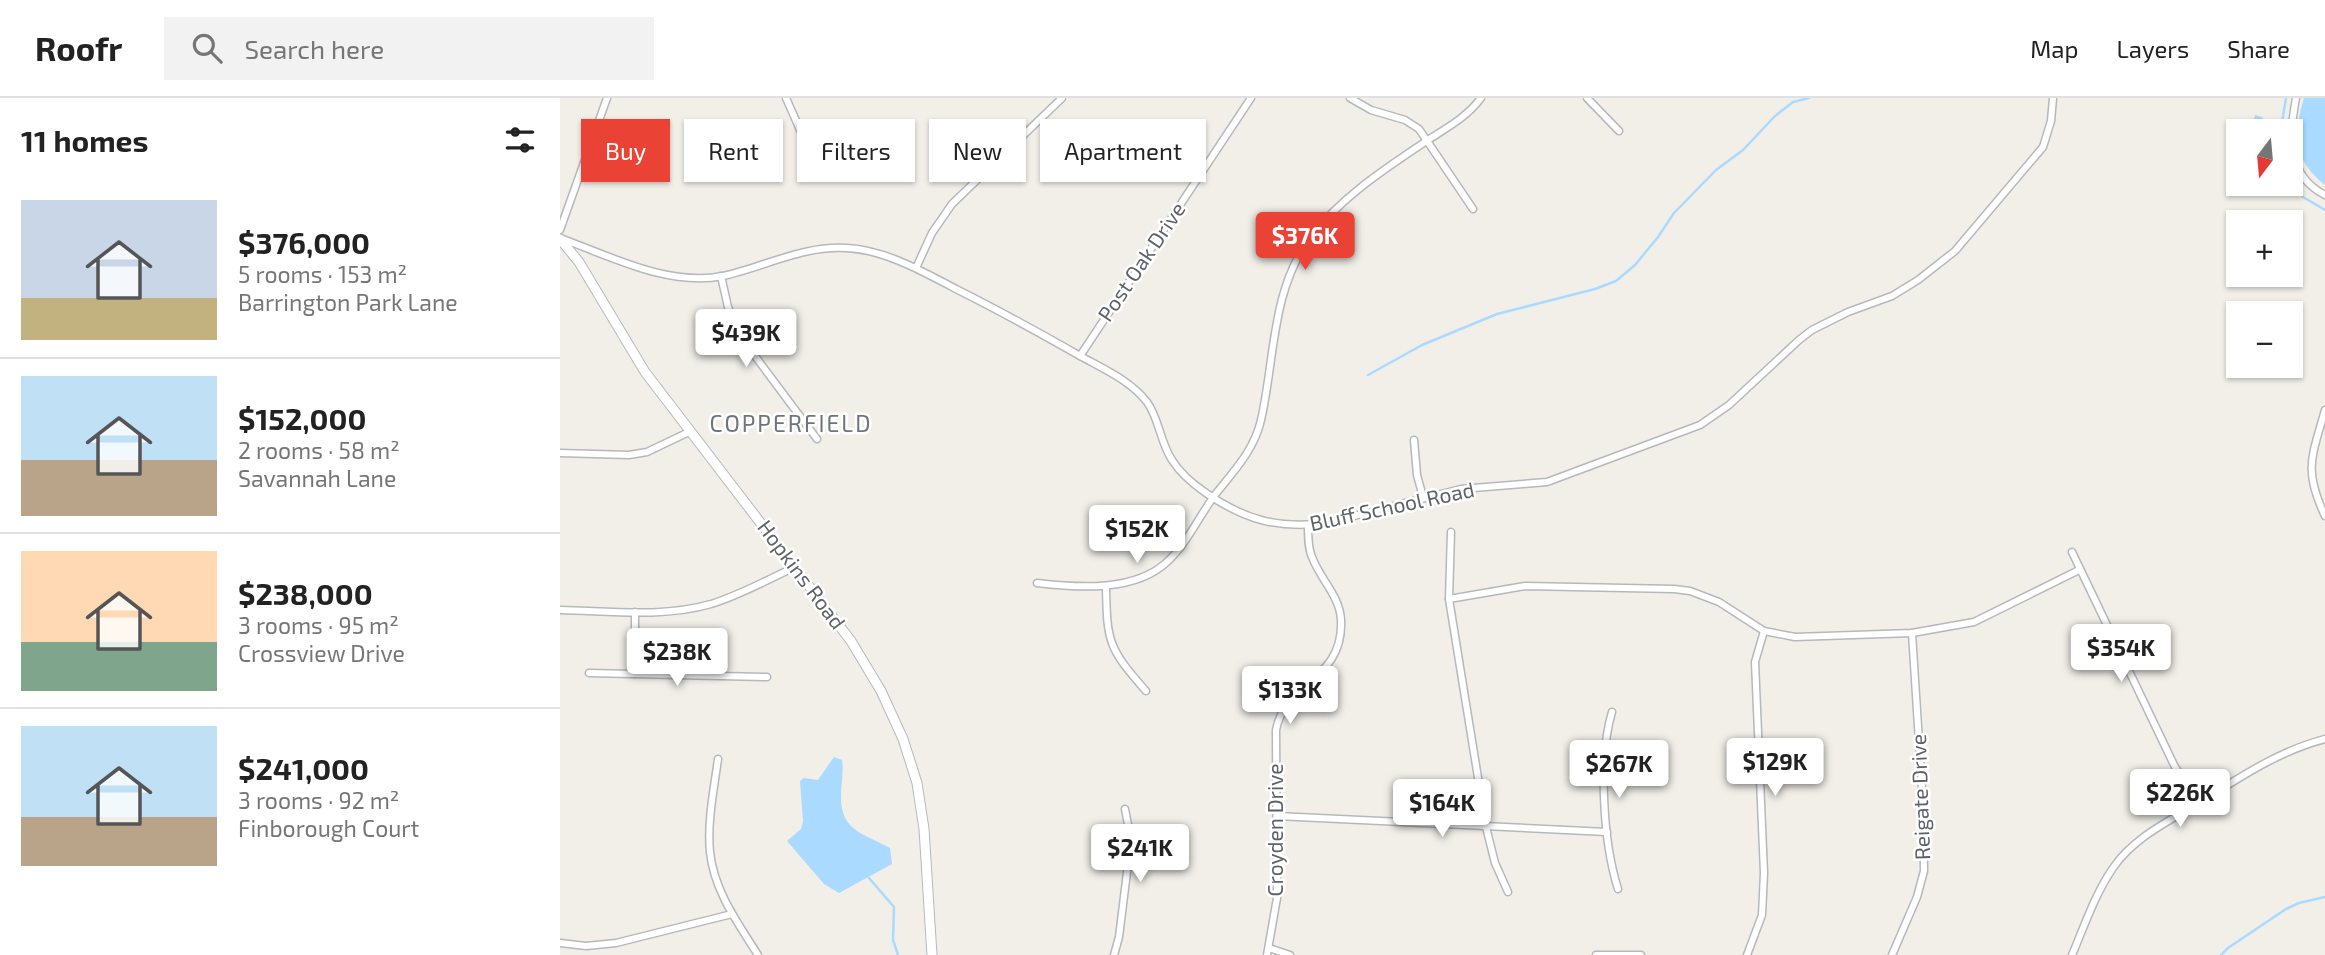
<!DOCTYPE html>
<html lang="en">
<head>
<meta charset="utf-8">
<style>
  :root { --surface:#fff; --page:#f2f2f2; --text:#222; --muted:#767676; --line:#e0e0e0; --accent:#ea4335 }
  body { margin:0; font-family:"Exo 2",sans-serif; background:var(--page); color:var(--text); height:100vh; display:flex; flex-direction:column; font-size:26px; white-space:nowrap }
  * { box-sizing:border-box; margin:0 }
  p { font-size:23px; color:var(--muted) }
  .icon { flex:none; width:38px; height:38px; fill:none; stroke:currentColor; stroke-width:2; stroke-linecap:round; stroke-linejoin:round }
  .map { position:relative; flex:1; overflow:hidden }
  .side { display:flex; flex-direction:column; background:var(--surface); width:560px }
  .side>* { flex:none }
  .top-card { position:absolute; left:21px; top:21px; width:665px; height:63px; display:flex; gap:14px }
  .needle { width:46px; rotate:196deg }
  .controls { position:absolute; left:1666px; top:21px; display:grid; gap:14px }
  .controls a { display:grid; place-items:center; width:77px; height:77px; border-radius:0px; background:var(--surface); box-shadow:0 2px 5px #0004; font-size:35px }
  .price { position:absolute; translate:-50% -60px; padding:0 16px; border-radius:7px; background:#fff; color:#222; font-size:23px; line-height:46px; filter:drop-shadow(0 2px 4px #0008) }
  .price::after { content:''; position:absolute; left:50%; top:42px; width:21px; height:16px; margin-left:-10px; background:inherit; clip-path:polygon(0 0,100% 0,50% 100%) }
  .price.on { background:var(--accent); color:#fff }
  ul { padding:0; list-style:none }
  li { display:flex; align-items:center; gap:21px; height:175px; padding:0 21px }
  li+li { border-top:2px solid var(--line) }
  li span { display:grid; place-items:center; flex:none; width:196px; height:140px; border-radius:0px; color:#555 }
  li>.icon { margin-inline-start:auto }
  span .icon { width:84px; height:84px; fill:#fffc; stroke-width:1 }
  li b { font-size:30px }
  h2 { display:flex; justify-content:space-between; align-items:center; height:84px; padding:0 21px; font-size:30px }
  .pill { padding:0 24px; border-radius:0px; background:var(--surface); box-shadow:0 2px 5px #0004; font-size:24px; line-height:63px }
  .pill.on { background:var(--accent); color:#fff }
  header { display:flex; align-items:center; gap:42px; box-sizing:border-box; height:98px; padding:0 35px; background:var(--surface); border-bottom:2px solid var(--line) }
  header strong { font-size:33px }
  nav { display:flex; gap:38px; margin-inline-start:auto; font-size:24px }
  .search { width:490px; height:63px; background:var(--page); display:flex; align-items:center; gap:18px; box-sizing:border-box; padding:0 24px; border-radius:0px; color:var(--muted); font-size:26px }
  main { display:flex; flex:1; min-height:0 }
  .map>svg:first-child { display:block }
  .water { fill:#aadaff }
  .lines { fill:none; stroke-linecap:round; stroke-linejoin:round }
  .stream { stroke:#aadaff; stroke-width:2.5 }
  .minor-casing { stroke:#b5b8bc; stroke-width:9 }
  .secondary-casing { stroke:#b6babf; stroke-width:11 }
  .minor { stroke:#fff; stroke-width:6 }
  .secondary { stroke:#fff; stroke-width:9 }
  .labels { text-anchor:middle; stroke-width:5; stroke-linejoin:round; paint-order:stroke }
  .street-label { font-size:21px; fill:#5f6368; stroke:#fff }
  .neighbourhood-label { font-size:23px; letter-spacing:2px; fill:#70757a; stroke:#fff }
</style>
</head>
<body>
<header>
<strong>Roofr</strong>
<div class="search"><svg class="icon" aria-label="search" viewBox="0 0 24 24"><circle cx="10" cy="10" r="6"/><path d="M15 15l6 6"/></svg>Search here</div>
<nav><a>Map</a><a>Layers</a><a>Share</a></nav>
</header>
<main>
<section class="side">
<h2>11 homes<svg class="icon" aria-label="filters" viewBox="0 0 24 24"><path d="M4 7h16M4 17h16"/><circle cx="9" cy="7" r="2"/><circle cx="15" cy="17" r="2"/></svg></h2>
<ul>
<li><span style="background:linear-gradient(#c9d6e8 70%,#c2b280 0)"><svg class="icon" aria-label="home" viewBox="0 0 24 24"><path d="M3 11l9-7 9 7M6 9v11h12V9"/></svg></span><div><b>$376,000</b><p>5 rooms · 153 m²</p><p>Barrington Park Lane</p></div></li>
<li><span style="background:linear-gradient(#bfe0f5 60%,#b9a48a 0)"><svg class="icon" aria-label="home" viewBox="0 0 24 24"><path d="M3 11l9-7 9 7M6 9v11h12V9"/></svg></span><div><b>$152,000</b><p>2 rooms · 58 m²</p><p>Savannah Lane</p></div></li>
<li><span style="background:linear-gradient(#ffd9b3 65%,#7fa58c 0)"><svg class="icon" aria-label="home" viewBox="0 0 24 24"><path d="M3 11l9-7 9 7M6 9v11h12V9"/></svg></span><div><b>$238,000</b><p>3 rooms · 95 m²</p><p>Crossview Drive</p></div></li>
<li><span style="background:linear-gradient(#bfe0f5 65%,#b9a48a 0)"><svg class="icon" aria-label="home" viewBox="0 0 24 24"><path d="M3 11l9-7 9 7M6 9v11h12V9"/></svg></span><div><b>$241,000</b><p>3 rooms · 92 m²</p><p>Finborough Court</p></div></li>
</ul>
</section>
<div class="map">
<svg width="1765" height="857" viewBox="0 0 1765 857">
  <rect width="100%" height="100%" fill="#f1efe8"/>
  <!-- water -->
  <g class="water">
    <path d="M1744,0H1765V87C1733,62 1733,36 1744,0Z"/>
    <path d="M1695,17L1702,19L1710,33H1691Z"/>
    <path d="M274,659L282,662C284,674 281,685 281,697C280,733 303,735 330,750L332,766L279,795L264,786L227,743L241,731L243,723L240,683L244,680L258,682Z"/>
  </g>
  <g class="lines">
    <!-- stream -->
    <g class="stream">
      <path d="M1723,33L1722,24L1726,0"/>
      <path d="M1731,84L1743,99L1765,112"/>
      <path d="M808,277L862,247L937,216L1035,191L1056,183L1075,167L1098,139L1114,115L1156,72L1183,52L1215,18L1233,4L1249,0"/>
      <path d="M309,780L334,809L333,842L338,857"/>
      <path d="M1661,857L1668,850L1726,811L1739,805L1765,799"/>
    </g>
    <defs>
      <g id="minor">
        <path d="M226,0L241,34"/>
        <path d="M790,0L811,12L845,22L859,31L913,111"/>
        <path d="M1027,0L1059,33"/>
        <path d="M1736,0C1729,37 1726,77 1765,97"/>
        <path d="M0,132L47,0"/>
        <path d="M0,140C50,158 108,189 163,178C204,169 244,147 287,150C325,152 362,173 396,191C438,212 480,235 522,259C544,271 571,283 587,304C599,320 600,344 612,362C620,375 633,386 646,395C685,422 718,431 766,425L901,391L987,384L1140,327L1169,307L1239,242L1252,232L1288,214L1332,198L1358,182L1395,153L1483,49L1491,23L1493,0"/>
        <path d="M356,170L372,135L392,106L502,0"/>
        <path d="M161,178L168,209L180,238L257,341"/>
        <path d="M520,258L691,0"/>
        <path d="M1765,312C1752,359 1743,371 1765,418"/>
        <path d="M854,342L857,377L863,399"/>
        <path d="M0,355L69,357L87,354L131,333"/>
        <path d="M891,434L889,501L926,729L935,765L948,794"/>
        <path d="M1512,454L1615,669L1639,705"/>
        <path d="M477,485C519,490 576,494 608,463C627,445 639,419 654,398C673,374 694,353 701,322C715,261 711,193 750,140C781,99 826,70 868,42C888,29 907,19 921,0"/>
        <path d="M546,488C547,544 548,550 586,593"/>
        <path d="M889,501L965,488L1114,491L1130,493L1159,504L1204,533L1235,539L1352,535L1414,524L1519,472"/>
        <path d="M0,512C50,513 102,520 151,506C180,497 207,482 235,469"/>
        <path d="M29,575L207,579"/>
        <path d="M75,576V514"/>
        <path d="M1052,614C1038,661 1043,743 1058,791"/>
        <path d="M158,661C154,691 147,724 150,754C154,793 178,825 198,857"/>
        <path d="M717,718L1047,734"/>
        <path d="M0,845L26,848L56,845L172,816"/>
        <path d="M709,850L730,857"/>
        <path d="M554,857L559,839L570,750V737L565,711"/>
        <path d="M707,857L717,800L716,632C725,583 784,583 781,522C780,498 760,481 752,459C748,450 748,438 748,427"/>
        <path d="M1036,857H1081"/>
        <path d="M1187,857L1202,817L1204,775L1195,564L1204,533"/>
        <path d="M1332,857L1357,799L1364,773L1363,706L1352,535"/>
        <path d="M1512,857C1524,829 1535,796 1553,770C1574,739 1611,722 1642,703C1682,678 1719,653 1765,641"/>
      </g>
      <path id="secondary" d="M0,141L19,164L85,274L291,543L321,593L343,641L357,685L364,731L372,857"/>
    </defs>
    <!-- minor casing -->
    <use href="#minor" class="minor-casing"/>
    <!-- secondary casing -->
    <use href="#secondary" class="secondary-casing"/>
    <!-- minor -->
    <use href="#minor" class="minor"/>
    <!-- secondary -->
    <use href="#secondary" class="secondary"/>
  </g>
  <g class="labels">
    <!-- street labels -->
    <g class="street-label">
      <text transform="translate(582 164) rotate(-56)" y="7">Post Oak Drive</text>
      <text transform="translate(832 409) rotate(-12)" y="7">Bluff School Road</text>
      <text transform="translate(241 477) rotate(53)" y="7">Hopkins Road</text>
      <text transform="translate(1361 699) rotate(-92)" y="7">Reigate Drive</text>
      <text transform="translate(716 732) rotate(-90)" y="7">Croyden Drive</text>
    </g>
    <!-- neighbourhood labels -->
    <g class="neighbourhood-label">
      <text x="231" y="334">COPPERFIELD</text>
    </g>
  </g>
</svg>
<div class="controls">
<a><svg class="needle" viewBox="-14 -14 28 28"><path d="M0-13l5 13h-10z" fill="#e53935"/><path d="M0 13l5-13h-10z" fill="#767676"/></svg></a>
<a>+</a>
<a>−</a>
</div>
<b class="price on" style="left:745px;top:174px">$376K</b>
<b class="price" style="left:186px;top:271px">$439K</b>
<b class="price" style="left:577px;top:467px">$152K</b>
<b class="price" style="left:1561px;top:586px">$354K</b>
<b class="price" style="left:117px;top:590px">$238K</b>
<b class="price" style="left:730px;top:628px">$133K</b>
<b class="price" style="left:1215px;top:700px">$129K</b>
<b class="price" style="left:1059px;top:702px">$267K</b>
<b class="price" style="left:1620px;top:731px">$226K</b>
<b class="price" style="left:882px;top:741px">$164K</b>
<b class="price" style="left:580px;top:786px">$241K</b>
<div class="top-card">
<a class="pill on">Buy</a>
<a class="pill">Rent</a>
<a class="pill">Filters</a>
<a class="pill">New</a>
<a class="pill">Apartment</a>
</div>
</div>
</main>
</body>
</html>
